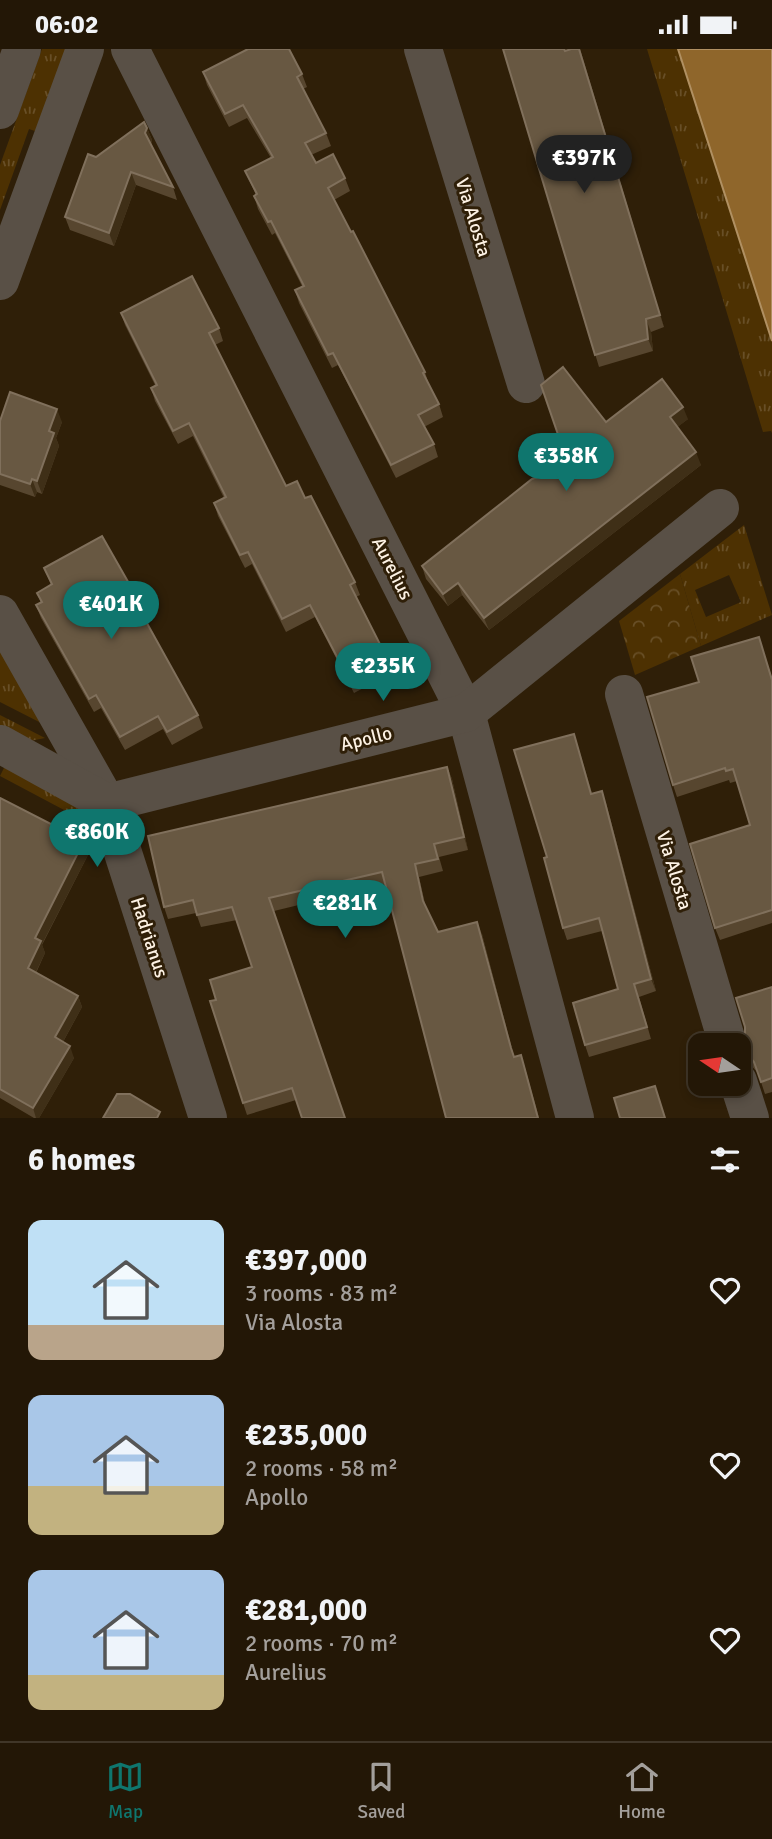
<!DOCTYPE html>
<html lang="en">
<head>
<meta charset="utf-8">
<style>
  :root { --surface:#231706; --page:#2f2414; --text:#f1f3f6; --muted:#a39f9b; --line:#403628; --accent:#0f766e }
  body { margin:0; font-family:Signika,sans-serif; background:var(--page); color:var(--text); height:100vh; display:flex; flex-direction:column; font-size:26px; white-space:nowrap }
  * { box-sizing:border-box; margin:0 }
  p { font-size:23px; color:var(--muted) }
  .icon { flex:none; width:38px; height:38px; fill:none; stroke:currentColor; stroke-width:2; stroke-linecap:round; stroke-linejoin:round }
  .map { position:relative; height:1069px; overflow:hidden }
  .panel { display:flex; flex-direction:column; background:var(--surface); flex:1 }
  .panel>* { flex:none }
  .needle { width:46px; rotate:283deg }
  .fabs { position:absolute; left:688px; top:984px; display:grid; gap:14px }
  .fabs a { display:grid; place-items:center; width:63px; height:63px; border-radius:14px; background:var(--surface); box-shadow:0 4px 10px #0003,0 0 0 2px var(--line); font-size:35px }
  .price { position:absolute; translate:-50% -60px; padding:0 16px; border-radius:24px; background:var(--accent); color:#fff; font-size:23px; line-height:46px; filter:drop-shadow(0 2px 4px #0008) }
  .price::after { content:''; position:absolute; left:50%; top:42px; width:21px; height:16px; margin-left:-10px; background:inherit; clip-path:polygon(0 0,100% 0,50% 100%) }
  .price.selected { background:#222; color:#fff }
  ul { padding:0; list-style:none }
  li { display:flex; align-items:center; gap:21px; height:175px; padding:0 28px }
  li span { display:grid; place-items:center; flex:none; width:196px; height:140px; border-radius:14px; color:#555 }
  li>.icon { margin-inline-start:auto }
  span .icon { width:84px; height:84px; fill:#fffc; stroke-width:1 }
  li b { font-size:30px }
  h2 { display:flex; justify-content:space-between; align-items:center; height:84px; padding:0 28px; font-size:30px }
  .status { display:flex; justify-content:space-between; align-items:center; height:49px; padding:0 35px; background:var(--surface); direction:ltr }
  .status svg { height:19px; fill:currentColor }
  .tab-bar { display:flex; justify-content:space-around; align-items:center; height:98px; border-top:2px solid var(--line); background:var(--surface); font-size:19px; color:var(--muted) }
  .tab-bar a { display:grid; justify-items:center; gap:4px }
  .tab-bar .selected { color:var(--accent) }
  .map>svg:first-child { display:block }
  .grass { fill:url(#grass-tufts); fill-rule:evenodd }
  .park { fill:url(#park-crowns) }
  .water { fill:#8f662b; stroke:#b09062; stroke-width:2 }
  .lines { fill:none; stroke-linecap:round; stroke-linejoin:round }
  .minor { stroke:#595046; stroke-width:38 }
  .wall { fill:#57462f }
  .shaded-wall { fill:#3f2f17 }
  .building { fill:#685842; stroke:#80705c; stroke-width:2 }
  .labels { text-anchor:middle; stroke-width:6; stroke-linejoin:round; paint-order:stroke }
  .street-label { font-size:19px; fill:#fdf2e4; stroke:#2f1f08 }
</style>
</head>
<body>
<div class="status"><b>06:02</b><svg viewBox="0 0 49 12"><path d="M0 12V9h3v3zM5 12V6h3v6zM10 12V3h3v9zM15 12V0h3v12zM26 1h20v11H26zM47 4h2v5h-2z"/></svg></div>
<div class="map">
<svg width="772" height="1069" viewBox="0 0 772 1069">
  <defs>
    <pattern id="grass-tufts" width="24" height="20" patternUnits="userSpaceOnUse" patternTransform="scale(1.75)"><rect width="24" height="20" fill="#4d3102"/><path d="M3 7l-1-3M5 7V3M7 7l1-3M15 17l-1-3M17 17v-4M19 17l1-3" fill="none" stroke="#684f27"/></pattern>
    <pattern id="park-crowns" width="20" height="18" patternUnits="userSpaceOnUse" patternTransform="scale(1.75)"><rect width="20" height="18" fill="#4d3102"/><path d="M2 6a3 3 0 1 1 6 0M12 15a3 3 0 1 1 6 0" fill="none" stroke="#684f27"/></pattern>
  </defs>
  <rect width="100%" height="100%" fill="#2f1f08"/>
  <!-- grass -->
  <g class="grass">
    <path d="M42,0H69L38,83L29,80L0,161V116Z"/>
    <path d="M647,0H678L772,292V384L771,382L763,383Z"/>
    <path d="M744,476L772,566L701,597L680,525ZM729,526L741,553L706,568L695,541Z"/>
    <path d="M0,586L49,678L0,653Z"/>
    <path d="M0,666L45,689L30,692L0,677Z"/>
    <path d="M5,717L89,763L98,779L0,727Z"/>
  </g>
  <!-- park -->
  <path class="park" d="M680,525L701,597L635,626L619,572Z"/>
  <!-- water -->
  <path class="water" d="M678,0H772V292Z"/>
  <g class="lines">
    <!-- minor -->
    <g class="minor">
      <path d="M130,0L466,664L575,1069"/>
      <path d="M423,0L526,335"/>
      <path d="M0,61L22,0"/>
      <path d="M0,232L85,0"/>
      <path d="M0,565L107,754L208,1069"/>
      <path d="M624,645L728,996"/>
      <path d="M0,695L107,754L466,664L720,459"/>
      <path d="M738,1032L750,1069"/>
    </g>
  </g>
  <!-- wall -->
  <g class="wall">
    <path d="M503,0H565L566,2L580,0L664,278L651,283L653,302L599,318Z"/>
    <path d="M203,23L302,25L307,38L303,40L326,84L331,97L311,106L316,114L345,129L350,142L334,151L425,323L429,336L439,355L443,368L424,378L434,395L438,408L396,429L338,316L332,319L299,254L295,241L302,237L275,184L272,186L258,160L254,147L256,146L245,122L271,109L247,69L229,78L207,36Z"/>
    <path d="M147,79L152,91L151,95L173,138L177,151L136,136L114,197L70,181L65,168L96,108Z"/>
    <path d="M121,264L219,279L223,292L215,296L286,437L305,449L355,533L360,546L356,548L388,611L392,624L354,644L315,568L286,583L252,515L245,519L218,467L214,454L224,449L193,387L178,395L155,352L151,339L155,336L125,276Z"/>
    <path d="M541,336L606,373L688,370L677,378L701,416L489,581L462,546L448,557L426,530L422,517L571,417L568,412Z"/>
    <path d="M0,372L62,373L56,389L59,397L42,445L37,443L35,448L0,436Z"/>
    <path d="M44,519L131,538L136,551L134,552L198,666L203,679L172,696L163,680L125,701L101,659L94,663L41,569L36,556L41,554L37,544L51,536Z"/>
    <path d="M759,588L772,629V874L720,891L715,879L750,776L737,732L730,734L729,731L677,748L673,736L699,633Z"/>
    <path d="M574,685L592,745L606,754L656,942L639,948L651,990L589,1008L585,996L618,940L602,882L567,891L563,879L547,808Z"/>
    <path d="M447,718L452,730L468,801L439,808L443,822L419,828L426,859L438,883L482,885L514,1008L525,1019L539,1069L385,835L274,862L296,1051L247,1066L243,1054L216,951L252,918L237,871L201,878L196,864L168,870L164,858Z"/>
    <path d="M0,749L89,804L42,896L45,904L36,924L78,947L82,958L63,993L74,1009L39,1069H34L0,1049Z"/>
    <path d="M772,938V1043L765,1045L758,1024L748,1013L742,995Z"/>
  </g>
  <!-- shaded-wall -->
  <g class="shaded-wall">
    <path d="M579,0L583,10L664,278L660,266Z"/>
    <path d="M147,79L152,91L150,97L145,84Z"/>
    <path d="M131,123L136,136L114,197L109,184Z"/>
    <path d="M646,270L651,283L653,302L648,290Z"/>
    <path d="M683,358L688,370L674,381L670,368Z"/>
    <path d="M57,360L62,373L56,389L59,397L42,445L37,432L49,382Z"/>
    <path d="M696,403L701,416L489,581L484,569Z"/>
    <path d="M32,430L37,443L35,448L30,435Z"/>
    <path d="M458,534L462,546L448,557L443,545Z"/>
    <path d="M574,685L578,697L596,757L591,745Z"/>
    <path d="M447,718L452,730L468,801L464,788Z"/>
    <path d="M602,742L606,754L656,942L651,930Z"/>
    <path d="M84,792L89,804L42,895L45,904L32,931L28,919L35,889Z"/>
    <path d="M415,815L419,828L427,865L423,852Z"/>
    <path d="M477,873L482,885L515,1011L511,999Z"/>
    <path d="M78,947L82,958L59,1000L55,988Z"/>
    <path d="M70,997L74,1009L39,1069H36L33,1059Z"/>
    <path d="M521,1006L525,1019L539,1069H538Z"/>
  </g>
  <!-- building -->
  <g class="building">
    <path d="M248,0H289L302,25L297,28L326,84L305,94L316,114L333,105L345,129L328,139L351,183L353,182L425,323L423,324L439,355L418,366L434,395L391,416L333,304L328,306L295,241L304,237L271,172L268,173L254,147L257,145L245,122L273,108L243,56L225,65L203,23Z"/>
    <path d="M503,0H564L565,2L571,0H579L660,266L646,270L648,290L595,306Z"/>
    <path d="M144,73L147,79L145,84L173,138L131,123L109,184L65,168L88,105L96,108Z"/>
    <path d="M192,227L219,279L209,284L286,437L297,432L305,449L311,447L355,533L350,536L388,611L349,631L310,556L282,570L248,503L240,506L214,454L226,448L189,374L173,382L151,339L157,336L121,264Z"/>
    <path d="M563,318L606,373L662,330L683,358L670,368L696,403L484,569L458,534L443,545L422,517L532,430L575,415L563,400L541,336Z"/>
    <path d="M10,343L57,360L49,382L54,384L37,432L32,430L30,435L0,425V372Z"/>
    <path d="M102,487L131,538L128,540L198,666L167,683L158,667L120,688L96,646L89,650L36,556L42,553L37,544L52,535L44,519Z"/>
    <path d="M759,588L772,631V861L715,879L690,795L750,776L733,720L726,722L725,719L673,736L647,648L699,633L691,608Z"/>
    <path d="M574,685L591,745L602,742L651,930L634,935L647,978L585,996L573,954L618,940L599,869L563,879L544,809L547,808L514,701Z"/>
    <path d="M447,718L464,788L434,795L438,810L415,815L423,852L438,883L477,873L511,999L514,1008L521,1006L538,1069H446L382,823L269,849L345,1069H302L292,1039L243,1054L210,952L216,951L210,931L252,918L232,858L197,866L193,851L164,858L148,787Z"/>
    <path d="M0,749L84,792L35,889L41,892L28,919L78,947L55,988L70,997L33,1059L0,1040Z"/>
    <path d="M772,938V1029L761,1033L754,1013L744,1001L742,995L745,988V978L736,949Z"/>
    <path d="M655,1037L665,1069H620L614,1049Z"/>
    <path d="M117,1045H130L160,1063L157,1069H103Z"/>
  </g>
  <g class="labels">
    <!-- street labels -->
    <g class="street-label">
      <text transform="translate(474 168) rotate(73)" y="7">Via Alosta</text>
      <text transform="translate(393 519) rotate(63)" y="7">Aurelius</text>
      <text transform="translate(366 689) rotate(-14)" y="7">Apollo</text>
      <text transform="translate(675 821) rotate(73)" y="7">Via Alosta</text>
      <text transform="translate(150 888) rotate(72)" y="7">Hadrianus</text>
    </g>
  </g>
</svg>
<div class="fabs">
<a><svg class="needle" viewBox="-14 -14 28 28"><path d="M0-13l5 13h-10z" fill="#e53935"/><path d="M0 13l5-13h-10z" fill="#a39f9b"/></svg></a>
</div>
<b class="price selected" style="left:584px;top:146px">€397K</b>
<b class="price" style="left:566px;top:444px">€358K</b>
<b class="price" style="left:111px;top:592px">€401K</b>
<b class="price" style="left:383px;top:654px">€235K</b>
<b class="price" style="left:97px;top:820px">€860K</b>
<b class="price" style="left:345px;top:891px">€281K</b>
</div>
<section class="panel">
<h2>6 homes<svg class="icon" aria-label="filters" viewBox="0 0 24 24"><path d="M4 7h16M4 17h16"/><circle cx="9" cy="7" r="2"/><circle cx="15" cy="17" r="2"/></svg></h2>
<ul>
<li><span style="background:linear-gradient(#bfe0f5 75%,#b9a48a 0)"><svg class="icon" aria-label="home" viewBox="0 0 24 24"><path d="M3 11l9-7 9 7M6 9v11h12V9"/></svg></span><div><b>€397,000</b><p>3 rooms · 83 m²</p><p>Via Alosta</p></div><svg class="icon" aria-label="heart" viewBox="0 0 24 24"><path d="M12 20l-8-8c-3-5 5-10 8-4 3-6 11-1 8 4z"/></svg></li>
<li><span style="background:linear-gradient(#a9c7e8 65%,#c2b280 0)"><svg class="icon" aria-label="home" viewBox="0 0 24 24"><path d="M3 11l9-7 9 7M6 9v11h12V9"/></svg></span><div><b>€235,000</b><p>2 rooms · 58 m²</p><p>Apollo</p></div><svg class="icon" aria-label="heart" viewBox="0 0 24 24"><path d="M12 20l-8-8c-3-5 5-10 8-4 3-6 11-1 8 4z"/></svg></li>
<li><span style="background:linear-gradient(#a9c7e8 75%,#c2b280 0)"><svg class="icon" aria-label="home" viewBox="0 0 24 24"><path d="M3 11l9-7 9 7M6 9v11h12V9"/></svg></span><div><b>€281,000</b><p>2 rooms · 70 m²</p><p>Aurelius</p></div><svg class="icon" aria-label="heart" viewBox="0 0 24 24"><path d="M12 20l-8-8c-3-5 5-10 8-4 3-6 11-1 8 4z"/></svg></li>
</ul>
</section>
<nav class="tab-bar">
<a class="selected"><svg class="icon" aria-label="map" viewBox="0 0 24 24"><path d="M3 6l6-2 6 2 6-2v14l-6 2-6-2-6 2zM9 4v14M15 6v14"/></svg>Map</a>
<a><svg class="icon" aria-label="saved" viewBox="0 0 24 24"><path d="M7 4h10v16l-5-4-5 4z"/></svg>Saved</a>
<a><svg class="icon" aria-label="home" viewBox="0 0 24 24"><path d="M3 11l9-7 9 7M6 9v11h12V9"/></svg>Home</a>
</nav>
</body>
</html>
